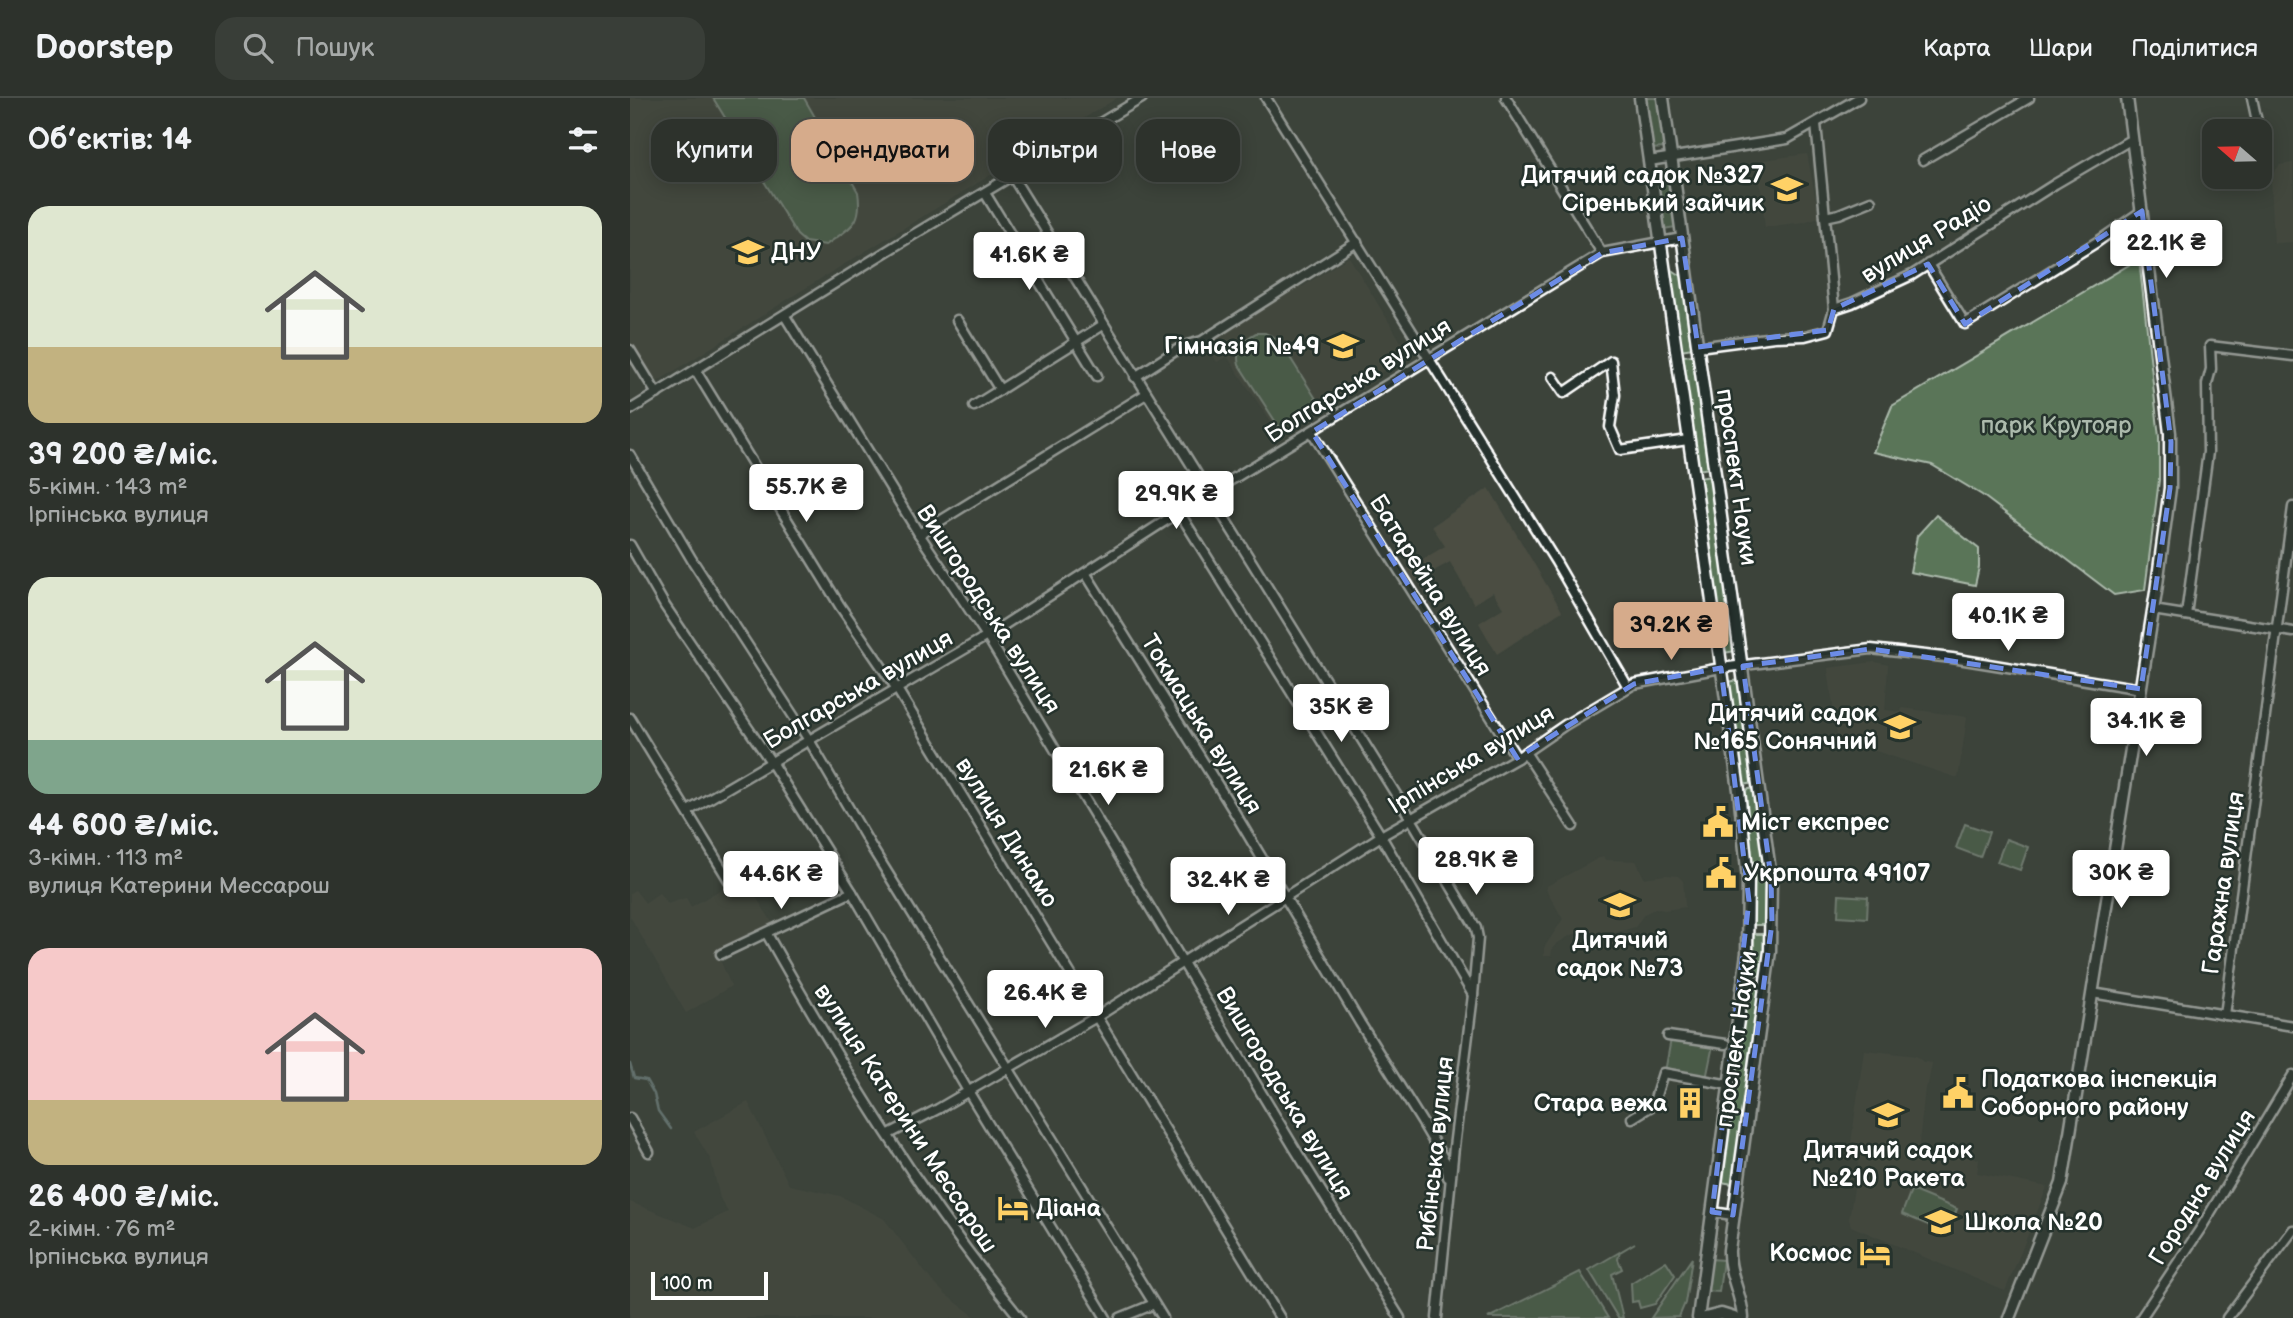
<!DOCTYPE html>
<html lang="uk">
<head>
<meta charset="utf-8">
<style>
  :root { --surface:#2d322c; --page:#393e38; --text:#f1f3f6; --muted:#a7aaa9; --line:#484d48; --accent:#d6ab8b }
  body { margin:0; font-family:"Balsamiq Sans",sans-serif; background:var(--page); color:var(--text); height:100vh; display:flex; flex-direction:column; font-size:26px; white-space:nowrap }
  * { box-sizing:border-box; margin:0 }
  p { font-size:23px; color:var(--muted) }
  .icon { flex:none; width:38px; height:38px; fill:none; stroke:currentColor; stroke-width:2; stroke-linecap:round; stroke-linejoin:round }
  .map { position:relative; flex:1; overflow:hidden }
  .panel { display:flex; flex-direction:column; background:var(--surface); width:630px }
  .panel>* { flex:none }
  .guide { position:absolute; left:21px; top:21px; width:665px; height:63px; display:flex; gap:14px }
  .needle { width:46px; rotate:290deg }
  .buttons { position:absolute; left:1572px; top:21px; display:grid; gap:14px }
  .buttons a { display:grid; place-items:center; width:70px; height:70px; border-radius:14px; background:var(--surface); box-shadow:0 4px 18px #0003,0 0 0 2px var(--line); font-size:35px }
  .scale { position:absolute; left:21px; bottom:18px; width:117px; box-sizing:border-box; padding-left:7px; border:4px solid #fff; border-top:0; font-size:19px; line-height:24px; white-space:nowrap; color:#fff; -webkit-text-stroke:5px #26332d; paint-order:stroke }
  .price { position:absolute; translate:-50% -60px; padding:0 16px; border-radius:7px; background:#fff; color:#222; font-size:23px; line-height:46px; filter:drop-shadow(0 2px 4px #0008) }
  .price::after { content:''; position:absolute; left:50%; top:42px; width:21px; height:16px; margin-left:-10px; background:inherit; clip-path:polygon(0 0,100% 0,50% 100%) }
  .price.on { background:var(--accent); color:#111 }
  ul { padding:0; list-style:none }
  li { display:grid; align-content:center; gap:14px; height:371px; padding:0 28px }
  li span { display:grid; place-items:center; height:217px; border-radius:21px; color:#555 }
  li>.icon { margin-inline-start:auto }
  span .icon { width:126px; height:126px; fill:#fffc; stroke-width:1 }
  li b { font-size:30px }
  h2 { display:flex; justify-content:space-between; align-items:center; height:84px; padding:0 28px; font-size:30px }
  .pill { padding:0 24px; border-radius:21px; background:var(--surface); box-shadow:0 4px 18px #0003,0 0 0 2px var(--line); font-size:24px; line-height:63px }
  .pill.on { background:var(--accent); color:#111 }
  header { display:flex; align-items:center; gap:42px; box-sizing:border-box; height:98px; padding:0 35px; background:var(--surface); border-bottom:2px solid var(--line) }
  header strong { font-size:33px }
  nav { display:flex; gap:38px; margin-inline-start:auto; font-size:24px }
  .search { width:490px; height:63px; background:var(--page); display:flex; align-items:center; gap:18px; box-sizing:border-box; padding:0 24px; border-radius:21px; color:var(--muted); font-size:26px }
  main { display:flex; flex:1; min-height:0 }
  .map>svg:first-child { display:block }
  .built { fill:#4b4e43 }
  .green { fill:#5a7459; stroke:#acbaac; stroke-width:2 }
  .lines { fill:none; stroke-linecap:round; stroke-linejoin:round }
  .stream { stroke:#92a7a9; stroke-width:2.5 }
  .minor-casing { stroke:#fff; stroke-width:13 }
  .major-casing { stroke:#fff; stroke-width:15 }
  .minor { stroke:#26332d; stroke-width:8 }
  .major { stroke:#26332d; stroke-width:10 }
  .marked { fill:none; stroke:#6c8ce6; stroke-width:5; stroke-dasharray:14 9; stroke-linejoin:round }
  .labels { text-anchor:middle; stroke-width:5; stroke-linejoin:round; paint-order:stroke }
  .poi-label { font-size:24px; font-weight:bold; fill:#fff; stroke:#26332d; text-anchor:start }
  .street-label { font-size:24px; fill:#fff; stroke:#26332d }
  .park-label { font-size:24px; fill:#acbaac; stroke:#26332d }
</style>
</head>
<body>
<header>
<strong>Doorstep</strong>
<div class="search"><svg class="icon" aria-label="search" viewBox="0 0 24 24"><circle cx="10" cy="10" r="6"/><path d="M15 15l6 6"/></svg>Пошук</div>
<nav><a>Карта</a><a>Шари</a><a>Поділитися</a></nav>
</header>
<main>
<section class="panel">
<h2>Об’єктів: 14<svg class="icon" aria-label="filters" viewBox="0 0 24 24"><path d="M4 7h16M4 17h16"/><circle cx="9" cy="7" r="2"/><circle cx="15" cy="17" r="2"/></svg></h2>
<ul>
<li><span style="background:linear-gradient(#dfe7d0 65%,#c2b280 0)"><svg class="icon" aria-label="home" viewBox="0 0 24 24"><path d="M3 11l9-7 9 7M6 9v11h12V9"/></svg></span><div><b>39 200 ₴/міс.</b><p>5-кімн. · 143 m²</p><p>Ірпінська вулиця</p></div></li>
<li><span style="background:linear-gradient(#dfe7d0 75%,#7fa58c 0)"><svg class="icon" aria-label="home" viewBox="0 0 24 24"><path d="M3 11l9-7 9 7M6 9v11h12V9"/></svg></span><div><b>44 600 ₴/міс.</b><p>3-кімн. · 113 m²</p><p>вулиця Катерини Мессарош</p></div></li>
<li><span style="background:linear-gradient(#f6c9c9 70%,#c2b280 0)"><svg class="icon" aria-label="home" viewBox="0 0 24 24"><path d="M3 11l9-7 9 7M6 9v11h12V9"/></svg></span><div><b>26 400 ₴/міс.</b><p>2-кімн. · 76 m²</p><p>Ірпінська вулиця</p></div></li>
</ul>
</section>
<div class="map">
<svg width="1663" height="1220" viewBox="0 0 1663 1220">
  <rect width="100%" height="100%" fill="#3c433a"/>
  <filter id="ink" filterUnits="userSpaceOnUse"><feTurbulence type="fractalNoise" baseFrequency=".0143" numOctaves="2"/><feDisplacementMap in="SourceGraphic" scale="14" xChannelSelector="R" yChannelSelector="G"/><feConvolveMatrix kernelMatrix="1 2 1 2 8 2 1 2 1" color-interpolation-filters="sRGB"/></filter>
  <g filter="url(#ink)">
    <!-- built -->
    <g class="built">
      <path d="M0,0H487L193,179L25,285L0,244Z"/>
      <path d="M1177,56L1189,119L1173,124L1135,129L1128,63Z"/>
      <path d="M1663,65V144L1644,145L1641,78L1650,67Z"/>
      <path d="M719,159L779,257L656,333L645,330L597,258L587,264L575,245L665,188L667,190L671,188L672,189Z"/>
      <path d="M859,390L932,513L867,556L849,525L873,510L863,494L844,506L820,464L784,484L777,471L815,448L802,428Z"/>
      <path d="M1245,564L1258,567L1255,612L1271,614L1272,610L1337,619L1328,680L1243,652L1241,639L1208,644L1198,570Z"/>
      <path d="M973,758L975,762L1006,763L1014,780L1036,777L1048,778L1053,783L1055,809L1034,812L1026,810L1014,816L1005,829L980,836L953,833L939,838L926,846L922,851L921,858H914V850L933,821L916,791L917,788Z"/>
      <path d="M102,785L107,791L117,785L145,829L96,852L90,862L101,888L56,915L0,818V795L5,792L15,805L29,795L38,806L56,800L61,809Z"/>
      <path d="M1234,952L1286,958L1293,964L1302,965L1298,986L1295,989L1287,1063L1304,1065L1306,1054L1349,1061L1347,1075L1417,1089L1375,1193L1221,1128L1219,1121L1230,1055L1220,1053Z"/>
      <path d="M118,1004L159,1087L210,1098L254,1121L301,1182L316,1197L347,1220H0V1104L65,1130L98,1114L90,1100L81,1062L64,1034Z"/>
    </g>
    <!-- green -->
    <g class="green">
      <path d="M83,0H174L228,94C233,127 220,129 196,147L175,144L167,137Z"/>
      <path d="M1014,0H1028L1035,50L1021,51Z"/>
      <path d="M1038,72L1046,129L1033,131L1025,74Z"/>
      <path d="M1509,161L1529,339V382L1515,492L1484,497L1352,397L1302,367L1243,354L1262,308Z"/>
      <path d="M1038,169L1053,179L1063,250L1050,252Z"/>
      <path d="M626,235H635L649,242L688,304L649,329L609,267C605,251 613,242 626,235Z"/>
      <path d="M1064,257L1080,370L1067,372L1051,258Z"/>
      <path d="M1082,378L1106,553L1093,555L1068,380Z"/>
      <path d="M1306,417L1349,451V469L1345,487L1280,474L1287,438Z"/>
      <path d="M1110,582L1125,685L1112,687L1097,584Z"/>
      <path d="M1126,690L1137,780V827H1123L1122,781L1112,692Z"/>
      <path d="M1335,726L1359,734L1350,759L1326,750Z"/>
      <path d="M1376,741L1398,749L1390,772L1367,764Z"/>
      <path d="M1209,797L1238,799L1237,820L1208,818Z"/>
      <path d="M1122,836H1136L1132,878L1119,876Z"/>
      <path d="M1118,886L1131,887L1103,1086L1091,1084Z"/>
      <path d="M1041,941L1083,947L1076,981L1035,974Z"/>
      <path d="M1281,1092L1327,1111L1317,1135L1272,1116Z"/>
      <path d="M1005,1145L990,1154L988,1161L992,1171L982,1176L993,1220H988L959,1172Z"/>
      <path d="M1062,1160L1055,1205L1049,1219L1021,1220Z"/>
      <path d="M1080,1161L1093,1162L1089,1194L1076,1193Z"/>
      <path d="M1036,1163L1045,1177L1025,1206L1010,1210L1008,1203L1002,1204L1001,1185Z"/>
      <path d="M950,1174L978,1220H858Z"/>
    </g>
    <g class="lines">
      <!-- stream -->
      <path class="stream" d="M0,966L4,980L16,982L24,996L28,1013L41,1031"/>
      <defs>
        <g id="minor">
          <path d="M636,0L926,464L998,589"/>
          <path d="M876,0L972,155"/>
          <path d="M1622,0L1629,33"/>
          <path d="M1186,26L1204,211"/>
          <path d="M1629,34L1637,68"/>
          <path d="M1293,62L1399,0"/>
          <path d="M1019,63L1157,41L1229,0"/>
          <path d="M382,78L780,719L846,830L848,840L843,897L824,1049L807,1220"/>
          <path d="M355,95L467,278"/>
          <path d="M1195,119L1209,116L1241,103"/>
          <path d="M1298,166L1335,226L1467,144L1512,113"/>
          <path d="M155,218L289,436L357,538L665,1051L770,1220"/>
          <path d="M327,222L370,292"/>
          <path d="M1068,249L1144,239L1175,238L1198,232L1204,211L1222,205L1282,177L1425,86L1502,41"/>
          <path d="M0,252L27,296"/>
          <path d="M66,273L210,508L267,591L650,1220"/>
          <path d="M505,279L553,248L572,243L727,144"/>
          <path d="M923,279L934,295L981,263L985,297L980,329L990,352L1058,342"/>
          <path d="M344,308L473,227"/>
          <path d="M0,312L283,137L512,0"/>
          <path d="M682,334L887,660"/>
          <path d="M0,357L62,462L179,642L242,750L533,1220"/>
          <path d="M549,414L751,738L843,897"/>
          <path d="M289,436L516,296"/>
          <path d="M0,447L35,508L141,664L222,794L338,993L476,1220"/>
          <path d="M456,476L602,710L730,925L792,1024L816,1065L818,1079"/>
          <path d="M1523,512L1663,534"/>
          <path d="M1556,517L1578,354L1577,286L1581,271L1580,248L1663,258"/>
          <path d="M0,620L100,784"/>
          <path d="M895,654L943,728"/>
          <path d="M58,713L357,538L549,414L972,155L1052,140"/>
          <path d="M137,836C212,969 293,1102 390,1220"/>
          <path d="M91,856L222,794"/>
          <path d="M1462,895L1663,928"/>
          <path d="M1595,917L1663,409"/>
          <path d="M1038,938L1095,946"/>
          <path d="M0,1020L19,1054"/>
          <path d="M1002,1020L1023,1007L1033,975L1100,987"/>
          <path d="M259,1036L308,1011L468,918L751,738L887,660L935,627L1004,586L1091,570L1241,551L1322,560L1511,591"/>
          <path d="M1082,1114L1103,1117"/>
          <path d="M490,1220L524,1206"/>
          <path d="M1511,1220L1571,1130L1663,977"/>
          <path d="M1597,1220L1663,1132"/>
        </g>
        <g id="major">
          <path d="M1010,0L1109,692L1118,782L1117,855L1068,1220"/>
          <path d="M1033,0L1141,780L1140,853L1099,1152C1098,1176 1112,1196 1113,1220"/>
          <path d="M1075,1220L1091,1216L1104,1220"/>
          <path d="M1379,1220L1432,1085L1526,494L1540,390V335L1497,0"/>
        </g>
      </defs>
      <!-- minor casing -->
      <use href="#minor" class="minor-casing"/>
      <!-- major casing -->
      <use href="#major" class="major-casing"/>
      <!-- minor -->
      <use href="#minor" class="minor"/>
      <!-- major -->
      <use href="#major" class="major"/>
    </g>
  </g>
  <!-- marked area -->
  <path d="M0 0H1663V1220H0ZM1512,113L1541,344L1540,390L1511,591L1241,551L1113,568L1141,780L1142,825L1103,1117L1082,1114L1119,803L1091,570L1004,586L887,660L682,334L972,155L1052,140L1068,249L1198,232L1204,211L1298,166L1335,226Z" fill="#3c433a" fill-opacity=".55" fill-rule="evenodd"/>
  <path class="marked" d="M1512,113L1541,344L1540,390L1511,591L1241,551L1113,568L1141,780L1142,825L1103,1117L1082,1114L1119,803L1091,570L1004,586L887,660L682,334L972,155L1052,140L1068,249L1198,232L1204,211L1298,166L1335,226Z"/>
  <!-- icons -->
  <defs>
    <symbol id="school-bare" viewBox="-9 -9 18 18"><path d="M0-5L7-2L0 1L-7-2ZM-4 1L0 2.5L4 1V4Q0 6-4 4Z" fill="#ffd166" stroke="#26332d" stroke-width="2.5" paint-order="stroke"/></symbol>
    <symbol id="university-bare" viewBox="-9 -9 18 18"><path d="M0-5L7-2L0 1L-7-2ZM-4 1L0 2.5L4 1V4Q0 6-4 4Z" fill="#ffd166" stroke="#26332d" stroke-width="2.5" paint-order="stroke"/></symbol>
    <symbol id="civic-bare" viewBox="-9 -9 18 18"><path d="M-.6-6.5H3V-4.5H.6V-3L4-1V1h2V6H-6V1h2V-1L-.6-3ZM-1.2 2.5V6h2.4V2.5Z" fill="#ffd166" stroke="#26332d" stroke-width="2.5" paint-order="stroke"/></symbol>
    <symbol id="building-bare" viewBox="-9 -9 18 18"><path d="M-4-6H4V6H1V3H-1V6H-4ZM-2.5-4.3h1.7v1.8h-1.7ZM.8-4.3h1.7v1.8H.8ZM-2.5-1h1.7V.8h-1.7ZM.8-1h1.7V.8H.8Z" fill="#ffd166" stroke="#26332d" stroke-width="2.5" paint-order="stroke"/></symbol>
    <symbol id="hotel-bare" viewBox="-9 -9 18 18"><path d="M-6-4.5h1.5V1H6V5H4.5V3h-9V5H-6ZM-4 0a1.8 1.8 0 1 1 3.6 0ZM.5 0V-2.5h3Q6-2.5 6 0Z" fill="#ffd166" stroke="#26332d" stroke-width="2.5" paint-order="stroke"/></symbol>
  </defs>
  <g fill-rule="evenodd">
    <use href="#school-bare" x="1135" y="69" width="44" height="44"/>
    <use href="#university-bare" x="96" y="132" width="44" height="44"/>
    <use href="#school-bare" x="691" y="226" width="44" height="44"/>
    <use href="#school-bare" x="1248" y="607" width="44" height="44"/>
    <use href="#civic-bare" x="1066" y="702" width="44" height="44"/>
    <use href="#civic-bare" x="1069" y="753" width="44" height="44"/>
    <use href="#school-bare" x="968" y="785" width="44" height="44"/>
    <use href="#civic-bare" x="1306" y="973" width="44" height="44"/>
    <use href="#building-bare" x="1038" y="983" width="44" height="44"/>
    <use href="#school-bare" x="1236" y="995" width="44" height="44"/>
    <use href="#hotel-bare" x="361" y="1088" width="44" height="44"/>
    <use href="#school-bare" x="1289" y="1102" width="44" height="44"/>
    <use href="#hotel-bare" x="1223" y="1133" width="44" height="44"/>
  </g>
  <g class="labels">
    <!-- poi labels -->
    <g class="poi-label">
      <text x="1134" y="85" text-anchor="end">Дитячий садок №327<tspan x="1134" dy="28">Сіренький зайчик</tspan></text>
      <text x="141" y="162">ДНУ</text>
      <text x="690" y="256" text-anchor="end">Гімназія №49</text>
      <text x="1247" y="623" text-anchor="end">Дитячий садок<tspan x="1247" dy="28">№165 Сонячний</tspan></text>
      <text x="1111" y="732">Міст експрес</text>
      <text x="1114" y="783">Укрпошта 49107</text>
      <text x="990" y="850" text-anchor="middle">Дитячий<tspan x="990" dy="28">садок №73</tspan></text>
      <text x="1351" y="989">Податкова інспекція<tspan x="1351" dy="28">Соборного району</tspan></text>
      <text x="1037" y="1013" text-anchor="end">Стара вежа</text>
      <text x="1258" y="1060" text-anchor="middle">Дитячий садок<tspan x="1258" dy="28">№210 Ракета</tspan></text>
      <text x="406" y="1118">Діана</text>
      <text x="1334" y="1132">Школа №20</text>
      <text x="1222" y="1163" text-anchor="end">Космос</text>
    </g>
    <!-- street labels -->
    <g class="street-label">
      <text transform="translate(1296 141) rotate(-31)" y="8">вулиця Радіо</text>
      <text transform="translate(728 282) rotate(-32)" y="8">Болгарська вулиця</text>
      <text transform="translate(1107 379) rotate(82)" y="8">проспект Науки</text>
      <text transform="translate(801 487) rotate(58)" y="8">Батарейна вулиця</text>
      <text transform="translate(359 511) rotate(57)" y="8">Вишгородська вулиця</text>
      <text transform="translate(228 591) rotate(-30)" y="8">Болгарська вулиця</text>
      <text transform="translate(572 626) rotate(58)" y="8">Токмацька вулиця</text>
      <text transform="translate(841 661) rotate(-31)" y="8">Ірпінська вулиця</text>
      <text transform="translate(377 734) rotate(58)" y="8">вулиця Динамо</text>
      <text transform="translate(1593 785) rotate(-82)" y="8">Гаражна вулиця</text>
      <text transform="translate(1106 941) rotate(-82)" y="8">проспект Науки</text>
      <text transform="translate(655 995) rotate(59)" y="8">Вишгородська вулиця</text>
      <text transform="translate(276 1020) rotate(57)" y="8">вулиця Катерини Мессарош</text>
      <text transform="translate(805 1056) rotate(-84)" y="8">Рибінська вулиця</text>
      <text transform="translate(1572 1089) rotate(-58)" y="8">Городна вулиця</text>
    </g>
    <!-- park labels -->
    <g class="park-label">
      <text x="1426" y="335">парк Крутояр</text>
    </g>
  </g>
</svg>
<div class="buttons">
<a><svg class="needle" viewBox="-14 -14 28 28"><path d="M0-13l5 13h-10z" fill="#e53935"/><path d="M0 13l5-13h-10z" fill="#a7aaa9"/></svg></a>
</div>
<div class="scale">100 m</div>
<b class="price" style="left:1536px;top:182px">22.1K ₴</b>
<b class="price" style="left:399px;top:194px">41.6K ₴</b>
<b class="price" style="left:176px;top:426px">55.7K ₴</b>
<b class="price" style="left:546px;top:433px">29.9K ₴</b>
<b class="price" style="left:1378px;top:555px">40.1K ₴</b>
<b class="price on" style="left:1041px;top:564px">39.2K ₴</b>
<b class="price" style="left:711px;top:646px">35K ₴</b>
<b class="price" style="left:1516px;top:660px">34.1K ₴</b>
<b class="price" style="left:478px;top:709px">21.6K ₴</b>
<b class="price" style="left:846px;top:799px">28.9K ₴</b>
<b class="price" style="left:1491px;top:812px">30K ₴</b>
<b class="price" style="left:151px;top:813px">44.6K ₴</b>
<b class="price" style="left:598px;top:819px">32.4K ₴</b>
<b class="price" style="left:415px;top:932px">26.4K ₴</b>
<div class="guide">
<a class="pill">Купити</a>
<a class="pill on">Орендувати</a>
<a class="pill">Фільтри</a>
<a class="pill">Нове</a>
</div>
</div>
</main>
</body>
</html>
